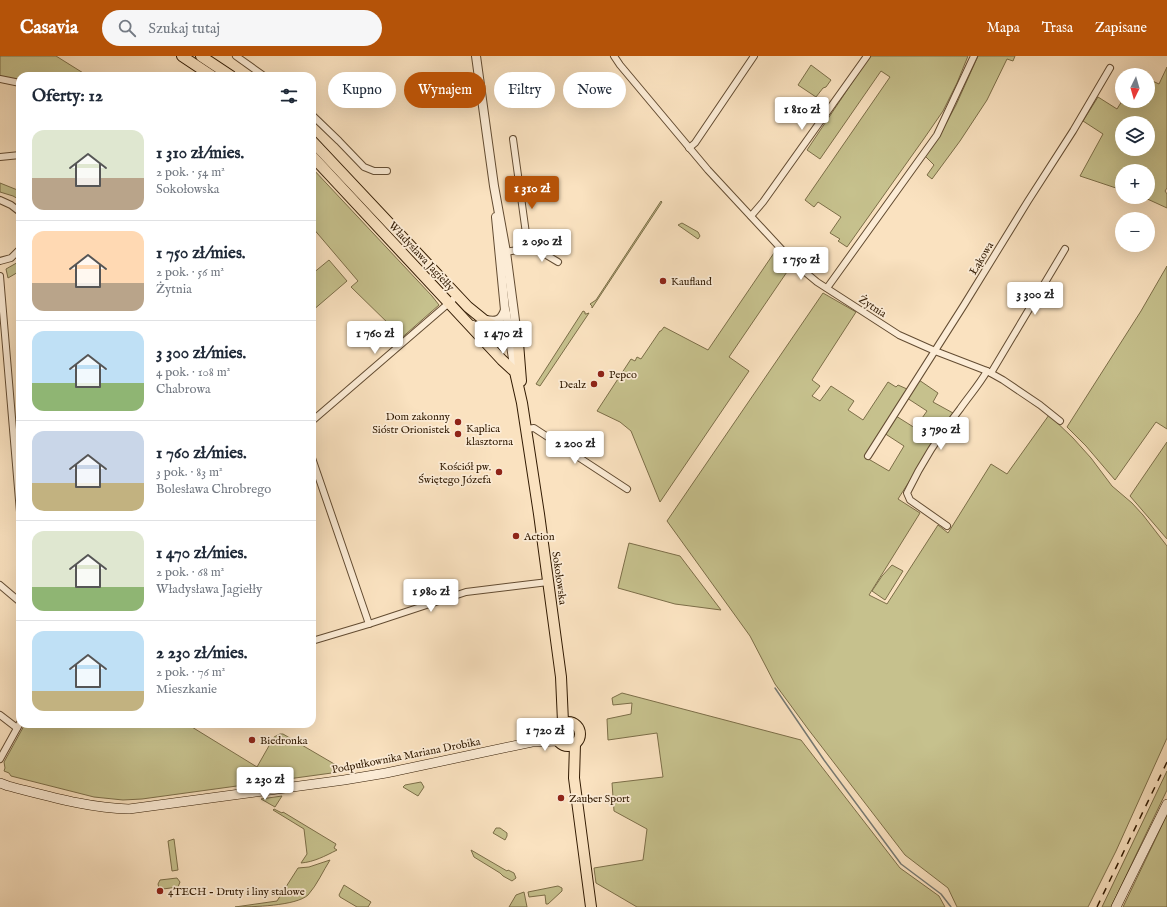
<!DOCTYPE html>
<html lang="pl">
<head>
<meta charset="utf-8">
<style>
  :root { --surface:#fff; --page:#f6f6f7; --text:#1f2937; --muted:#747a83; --line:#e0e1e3; --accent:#b45309 }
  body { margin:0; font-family:"IM FELL English",serif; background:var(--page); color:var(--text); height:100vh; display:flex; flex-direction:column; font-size:15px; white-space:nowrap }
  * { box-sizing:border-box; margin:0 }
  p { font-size:13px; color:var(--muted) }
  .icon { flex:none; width:22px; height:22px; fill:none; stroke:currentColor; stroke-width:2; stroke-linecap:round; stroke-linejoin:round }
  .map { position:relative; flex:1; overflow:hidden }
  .details { position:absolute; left:16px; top:16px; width:300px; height:656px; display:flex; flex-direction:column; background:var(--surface); border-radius:12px; box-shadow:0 4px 16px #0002 }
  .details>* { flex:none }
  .top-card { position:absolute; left:328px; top:16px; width:380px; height:36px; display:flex; gap:8px }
  .needle { width:26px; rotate:185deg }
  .fabs { position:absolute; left:1115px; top:12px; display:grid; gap:8px }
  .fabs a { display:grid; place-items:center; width:40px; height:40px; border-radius:50%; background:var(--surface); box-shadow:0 4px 16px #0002; font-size:20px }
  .price { position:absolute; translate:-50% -34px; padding:0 9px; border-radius:4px; background:#fff; color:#222; font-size:13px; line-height:26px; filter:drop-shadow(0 1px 2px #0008) }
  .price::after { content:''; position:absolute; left:50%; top:24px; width:12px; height:9px; margin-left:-6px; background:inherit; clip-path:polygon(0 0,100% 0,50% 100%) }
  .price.active { background:var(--accent); color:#fff }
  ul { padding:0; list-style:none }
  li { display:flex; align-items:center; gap:12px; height:100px; padding:0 16px }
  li+li { border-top:1px solid var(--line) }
  li span { display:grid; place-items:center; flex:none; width:112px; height:80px; border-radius:12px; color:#555 }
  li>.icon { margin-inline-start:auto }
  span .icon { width:48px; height:48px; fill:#fffc; stroke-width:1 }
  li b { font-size:17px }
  h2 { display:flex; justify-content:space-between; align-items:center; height:48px; padding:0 16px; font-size:17px }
  .pill { padding:0 14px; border-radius:18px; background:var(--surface); box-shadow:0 4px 16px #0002; font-size:14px; line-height:36px }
  .pill.active { background:var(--accent); color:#fff }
  header { display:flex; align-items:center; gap:24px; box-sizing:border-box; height:56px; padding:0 20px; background:var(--accent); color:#fff }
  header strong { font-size:19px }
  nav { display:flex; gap:22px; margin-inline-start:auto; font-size:14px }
  .search { width:280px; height:36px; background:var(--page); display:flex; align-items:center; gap:10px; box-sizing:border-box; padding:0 14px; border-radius:22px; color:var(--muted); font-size:15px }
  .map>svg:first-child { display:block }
  .green { fill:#c6c18d; stroke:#7c6e48; fill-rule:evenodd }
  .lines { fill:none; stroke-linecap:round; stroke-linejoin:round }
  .stream { stroke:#777a73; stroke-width:1.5 }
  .minor-casing { stroke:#634c32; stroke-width:8 }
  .tertiary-casing { stroke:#634c32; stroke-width:10 }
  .secondary-casing { stroke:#311a02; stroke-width:10 }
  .primary-casing { stroke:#311a02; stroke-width:12 }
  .minor { stroke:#fcecd6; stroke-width:6 }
  .tertiary { stroke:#fcecd6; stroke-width:8 }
  .secondary { stroke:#fcecd6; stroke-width:9 }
  .primary { stroke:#fae2c0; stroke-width:10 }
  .rail { stroke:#311a02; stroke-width:1.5; stroke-dasharray:7 7; stroke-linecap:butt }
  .poi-dot { fill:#8f2418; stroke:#fcecd6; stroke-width:1.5 }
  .labels { text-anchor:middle; stroke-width:3.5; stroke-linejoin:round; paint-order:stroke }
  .street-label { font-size:11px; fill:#311a02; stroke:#fcecd6 }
  .poi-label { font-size:11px; fill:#311a02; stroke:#fcecd6; text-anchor:start }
</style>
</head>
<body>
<header>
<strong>Casavia</strong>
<div class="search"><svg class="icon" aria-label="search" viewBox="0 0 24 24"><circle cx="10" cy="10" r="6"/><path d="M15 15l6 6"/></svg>Szukaj tutaj</div>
<nav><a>Mapa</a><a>Trasa</a><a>Zapisane</a></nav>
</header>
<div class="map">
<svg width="1167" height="851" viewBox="0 0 1167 851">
  <rect width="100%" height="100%" fill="#fae2c0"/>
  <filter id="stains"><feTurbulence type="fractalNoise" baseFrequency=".005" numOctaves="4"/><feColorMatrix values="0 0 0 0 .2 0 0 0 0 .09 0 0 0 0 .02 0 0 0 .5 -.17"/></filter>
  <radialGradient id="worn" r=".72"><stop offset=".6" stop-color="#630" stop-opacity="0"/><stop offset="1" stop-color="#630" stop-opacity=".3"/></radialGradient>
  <!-- green -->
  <g class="green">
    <path d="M0,0H56L88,20H20V25L0,20Z"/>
    <path d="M870,0H968L957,27L943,55L923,84L847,191L838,185L840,183L830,177L841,161L818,146L814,151L805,144L890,21L881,15L820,103L807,94Z"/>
    <path d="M978,0H1015L1013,5L1007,3L987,44L960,85L932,123L927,119L934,109L925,100L942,75L956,49Z"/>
    <path d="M811,9L831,24L826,31L823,32L816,41L798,29Z"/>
    <path d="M1167,11V132L1165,135L1167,138V152L1143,141H1148V115H1122V134L1080,120L1103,78L1083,65L1098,41L1117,53L1122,45H1148V23L1159,28ZM1122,67H1148V93H1122Z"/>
    <path d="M312,89L442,229L440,232L312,95Z"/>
    <path d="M312,112L432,240L439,249L398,285L389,275L393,272L351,231L358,225L312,171Z"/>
    <path d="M0,127L20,135V144L13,140L0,136Z"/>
    <path d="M661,145L662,146L592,252V250L590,248L596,244Z"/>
    <path d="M682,167L698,176L700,180L698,183L678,169Z"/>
    <path d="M776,194L791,210L729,301L749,315L660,446L631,375L620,366L597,355L631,303L635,305L637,301L641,303L660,275H661L664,271L708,294Z"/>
    <path d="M329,204L347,225L312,255V218Z"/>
    <path d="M20,205V215L8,222L6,213Z"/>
    <path d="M1167,210V373L1156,366L1115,424L1086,390L1067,371L1141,255Z"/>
    <path d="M823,237L856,256L812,324L820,330L812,340L820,345L831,330L854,345L848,354L863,364L888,326L896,331L898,329L907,333L865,401L889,415L904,390L884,377L896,360L915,372L927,355L907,342L919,324L938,337L933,346L953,357L898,443L920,457L869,539L887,548L938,469L948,477L991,408L1007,418L1049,359L1073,382L1091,402L1112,430L1132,447L1143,459L1167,490V682L1116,795L1088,851H957L948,832L905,799L808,673L775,628L750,580L667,465Z"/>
    <path d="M583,255L585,256V258H586L589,257L540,330L536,328Z"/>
    <path d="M1167,386V483L1130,440Z"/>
    <path d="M629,487L680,500L721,554L675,548L618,532Z"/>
    <path d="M892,509L903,515L885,544L872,535L882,520Z"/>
    <path d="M622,637L801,684L900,812L939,840L945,851H637L596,827L594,812L643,804L647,773L614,755L612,727L663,721L657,677L608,684L607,663L631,658L632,647L613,649L612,642Z"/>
    <path d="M25,668H187L257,711L274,681L280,678H283L336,709L338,713L339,716L142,743L123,744L94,741L11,720L9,717L4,715L5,712L4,706Z"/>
    <circle cx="568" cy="678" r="8"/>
    <path d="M1167,715V734L1111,851H1102Z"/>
    <path d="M421,726L424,731L418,740L403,731L405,729Z"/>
    <path d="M282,740L275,751L261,743Z"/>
    <path d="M274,753L282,757L283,756L336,788L334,792L337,794C325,800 314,806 301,807L307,798L304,773L273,754Z"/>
    <path d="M1167,759V851H1123Z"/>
    <path d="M496,772H500L507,777V780L505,784L493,777Z"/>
    <path d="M174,783L178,814L172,815L168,785Z"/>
    <path d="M471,794L507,815L508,814L514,817L516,822L512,825L503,820L500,817L474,801Z"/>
    <path d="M330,804C323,815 317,829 308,839C296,850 252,851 235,851L277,845L298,812L309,811Z"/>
    <path d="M177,822L180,826L178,831L163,833L159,832L158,828L160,824Z"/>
    <path d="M344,829L371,846L368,851H357L340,841L339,839Z"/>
    <path d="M558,830L562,832V835L548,848H546L545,839L529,841L528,836Z"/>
    <path d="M524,836L527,851H509L516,839Z"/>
  </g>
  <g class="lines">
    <!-- stream -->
    <path class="stream" d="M775,632L824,704L901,808L941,838L951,851"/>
    <defs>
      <g id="minor">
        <path d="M236,0L264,20"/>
        <path d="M614,0L620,9L708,114L785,197L805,216L817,226L899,279L935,295L987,315L1003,324L1040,349L1060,365"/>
        <path d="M0,23L20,27"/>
        <path d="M312,59L339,85L364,111L374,115H387"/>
        <path d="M689,92L695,87L754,0"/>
        <path d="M0,101L20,99"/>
        <path d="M0,144L11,149L20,156"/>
        <path d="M751,160L763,146L867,0"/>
        <path d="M528,192L533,191L558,206"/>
        <path d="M506,196L528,192L513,83"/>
        <path d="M0,205L11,202L20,193"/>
        <path d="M0,220L20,456"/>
        <path d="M827,232L937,79L974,0"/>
        <path d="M991,317L1065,193"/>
        <path d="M312,365L457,240"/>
        <path d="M526,373L534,372L627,433"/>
        <path d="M868,400L964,249L1028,145L1073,75L1110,12"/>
        <path d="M312,402L369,568"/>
        <path d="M947,470L910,444L907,437C921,408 940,378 960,353C969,340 979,329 987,315"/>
        <path d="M0,529L20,546"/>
        <path d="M312,585L369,568L466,536L548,526"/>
        <path d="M0,659L17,672"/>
        <path d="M0,703L20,667"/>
      </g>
      <g id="tertiary">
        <path d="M476,0L494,130L506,196L518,287"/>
        <path d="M496,161L505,254L506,257L515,316"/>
        <path d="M486,264C496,266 501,265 505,254"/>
        <path d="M473,269C480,274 496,286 505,283C508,282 511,279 513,277"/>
      </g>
      <g id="secondary">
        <path d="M538,683L556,676"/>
        <path d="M0,727L8,730C48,740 88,752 129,753L344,724L386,717L532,686L558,685"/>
        <path d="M1116,851L1167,748"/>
      </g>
      <g id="primary">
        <path d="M182,0L212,20"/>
        <path d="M201,0L231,20"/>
        <path d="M312,85L468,251L484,264L505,276L518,287L521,325"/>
        <path d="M312,100L502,304L515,316L522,347L539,458L561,621L563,666"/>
        <circle cx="568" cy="678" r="12"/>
        <path d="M575,688L574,722L591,851"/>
      </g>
    </defs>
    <!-- minor casing -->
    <use href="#minor" class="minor-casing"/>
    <!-- tertiary casing -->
    <use href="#tertiary" class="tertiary-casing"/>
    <!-- secondary casing -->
    <use href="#secondary" class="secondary-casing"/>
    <!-- primary casing -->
    <use href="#primary" class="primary-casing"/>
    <!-- minor -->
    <use href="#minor" class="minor"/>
    <!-- tertiary -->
    <use href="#tertiary" class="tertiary"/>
    <!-- secondary -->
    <use href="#secondary" class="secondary"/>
    <!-- primary -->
    <use href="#primary" class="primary"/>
    <!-- rail -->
    <path class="rail" d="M1097,851L1167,706"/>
  </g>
  <!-- markers -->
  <g class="poi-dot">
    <circle cx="663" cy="225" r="4"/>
    <circle cx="601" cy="318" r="4"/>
    <circle cx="594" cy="328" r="4"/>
    <circle cx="458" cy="366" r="4"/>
    <circle cx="458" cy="378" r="4"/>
    <circle cx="499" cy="416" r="4"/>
    <circle cx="516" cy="480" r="4"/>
    <circle cx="252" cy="684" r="4"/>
    <circle cx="561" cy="742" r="4"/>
    <circle cx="160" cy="835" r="4"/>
  </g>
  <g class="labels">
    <!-- street labels -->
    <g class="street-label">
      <text transform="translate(422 200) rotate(47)" y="4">Władysława Jagiełły</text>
      <text transform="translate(981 202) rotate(-59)" y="4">Łąkowa</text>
      <text transform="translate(873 250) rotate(33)" y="4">Żytnia</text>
      <text transform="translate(560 522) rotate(82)" y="4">Sokołowska</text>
      <text transform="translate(406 699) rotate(-11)" y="4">Podpułkownika Mariana Drobika</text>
    </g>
    <!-- poi labels -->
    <g class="poi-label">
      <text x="671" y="229">Kaufland</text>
      <text x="609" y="322">Pepco</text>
      <text x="586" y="332" text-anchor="end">Dealz</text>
      <text x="450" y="364" text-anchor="end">Dom zakonny<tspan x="450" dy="13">Sióstr Orionistek</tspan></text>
      <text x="466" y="376">Kaplica<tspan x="466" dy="13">klasztorna</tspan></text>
      <text x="491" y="414" text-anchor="end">Kościół pw.<tspan x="491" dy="13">Świętego Józefa</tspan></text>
      <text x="524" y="484">Action</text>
      <text x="260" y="688">Biedronka</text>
      <text x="569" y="746">Zauber Sport</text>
      <text x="168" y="839">4TECH - Druty i liny stalowe</text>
    </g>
  </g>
  <rect width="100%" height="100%" filter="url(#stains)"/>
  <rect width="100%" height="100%" fill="url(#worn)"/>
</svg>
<div class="fabs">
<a><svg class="needle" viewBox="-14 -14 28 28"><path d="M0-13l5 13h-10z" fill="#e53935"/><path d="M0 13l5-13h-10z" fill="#747a83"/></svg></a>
<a><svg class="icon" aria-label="layers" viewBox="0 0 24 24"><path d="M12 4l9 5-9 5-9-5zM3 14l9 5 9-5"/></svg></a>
<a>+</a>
<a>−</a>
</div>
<b class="price" style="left:802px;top:75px">1 810 zł</b>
<b class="price active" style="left:532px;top:154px">1 310 zł</b>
<b class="price" style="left:542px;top:207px">2 090 zł</b>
<b class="price" style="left:801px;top:225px">1 750 zł</b>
<b class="price" style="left:1035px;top:260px">3 300 zł</b>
<b class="price" style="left:375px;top:299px">1 760 zł</b>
<b class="price" style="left:503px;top:299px">1 470 zł</b>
<b class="price" style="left:941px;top:395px">3 790 zł</b>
<b class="price" style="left:575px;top:409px">2 200 zł</b>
<b class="price" style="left:431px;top:557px">1 980 zł</b>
<b class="price" style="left:545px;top:696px">1 720 zł</b>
<b class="price" style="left:265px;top:745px">2 230 zł</b>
<div class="top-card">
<a class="pill">Kupno</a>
<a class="pill active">Wynajem</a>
<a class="pill">Filtry</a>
<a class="pill">Nowe</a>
</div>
<section class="details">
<h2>Oferty: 12<svg class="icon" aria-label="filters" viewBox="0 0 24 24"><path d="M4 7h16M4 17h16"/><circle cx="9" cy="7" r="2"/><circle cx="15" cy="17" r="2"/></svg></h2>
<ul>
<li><span style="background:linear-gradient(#dfe7d0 60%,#b9a48a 0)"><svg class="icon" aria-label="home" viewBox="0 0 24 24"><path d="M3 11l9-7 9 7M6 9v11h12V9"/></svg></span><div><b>1 310 zł/mies.</b><p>2 pok. · 54 m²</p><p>Sokołowska</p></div></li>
<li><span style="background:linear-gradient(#ffd9b3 65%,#b9a48a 0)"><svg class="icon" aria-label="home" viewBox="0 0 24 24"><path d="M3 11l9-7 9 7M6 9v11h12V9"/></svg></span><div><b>1 750 zł/mies.</b><p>2 pok. · 56 m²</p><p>Żytnia</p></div></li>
<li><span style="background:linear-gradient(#bfe0f5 65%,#8fb573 0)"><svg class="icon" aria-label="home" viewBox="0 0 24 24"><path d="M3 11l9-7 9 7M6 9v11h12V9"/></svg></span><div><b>3 300 zł/mies.</b><p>4 pok. · 108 m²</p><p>Chabrowa</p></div></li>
<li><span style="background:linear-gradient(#c9d6e8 65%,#c2b280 0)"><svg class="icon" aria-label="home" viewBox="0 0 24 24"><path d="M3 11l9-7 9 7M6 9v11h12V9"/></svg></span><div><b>1 760 zł/mies.</b><p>3 pok. · 83 m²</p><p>Bolesława Chrobrego</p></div></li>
<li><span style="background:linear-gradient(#dfe7d0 70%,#8fb573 0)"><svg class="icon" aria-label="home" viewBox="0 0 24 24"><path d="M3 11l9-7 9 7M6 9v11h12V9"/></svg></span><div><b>1 470 zł/mies.</b><p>2 pok. · 68 m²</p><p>Władysława Jagiełły</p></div></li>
<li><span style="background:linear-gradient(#bfe0f5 75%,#c2b280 0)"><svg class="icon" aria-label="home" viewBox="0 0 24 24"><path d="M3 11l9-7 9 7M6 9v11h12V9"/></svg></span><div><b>2 230 zł/mies.</b><p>2 pok. · 76 m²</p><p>Mieszkanie</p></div></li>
</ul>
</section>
</div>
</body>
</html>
